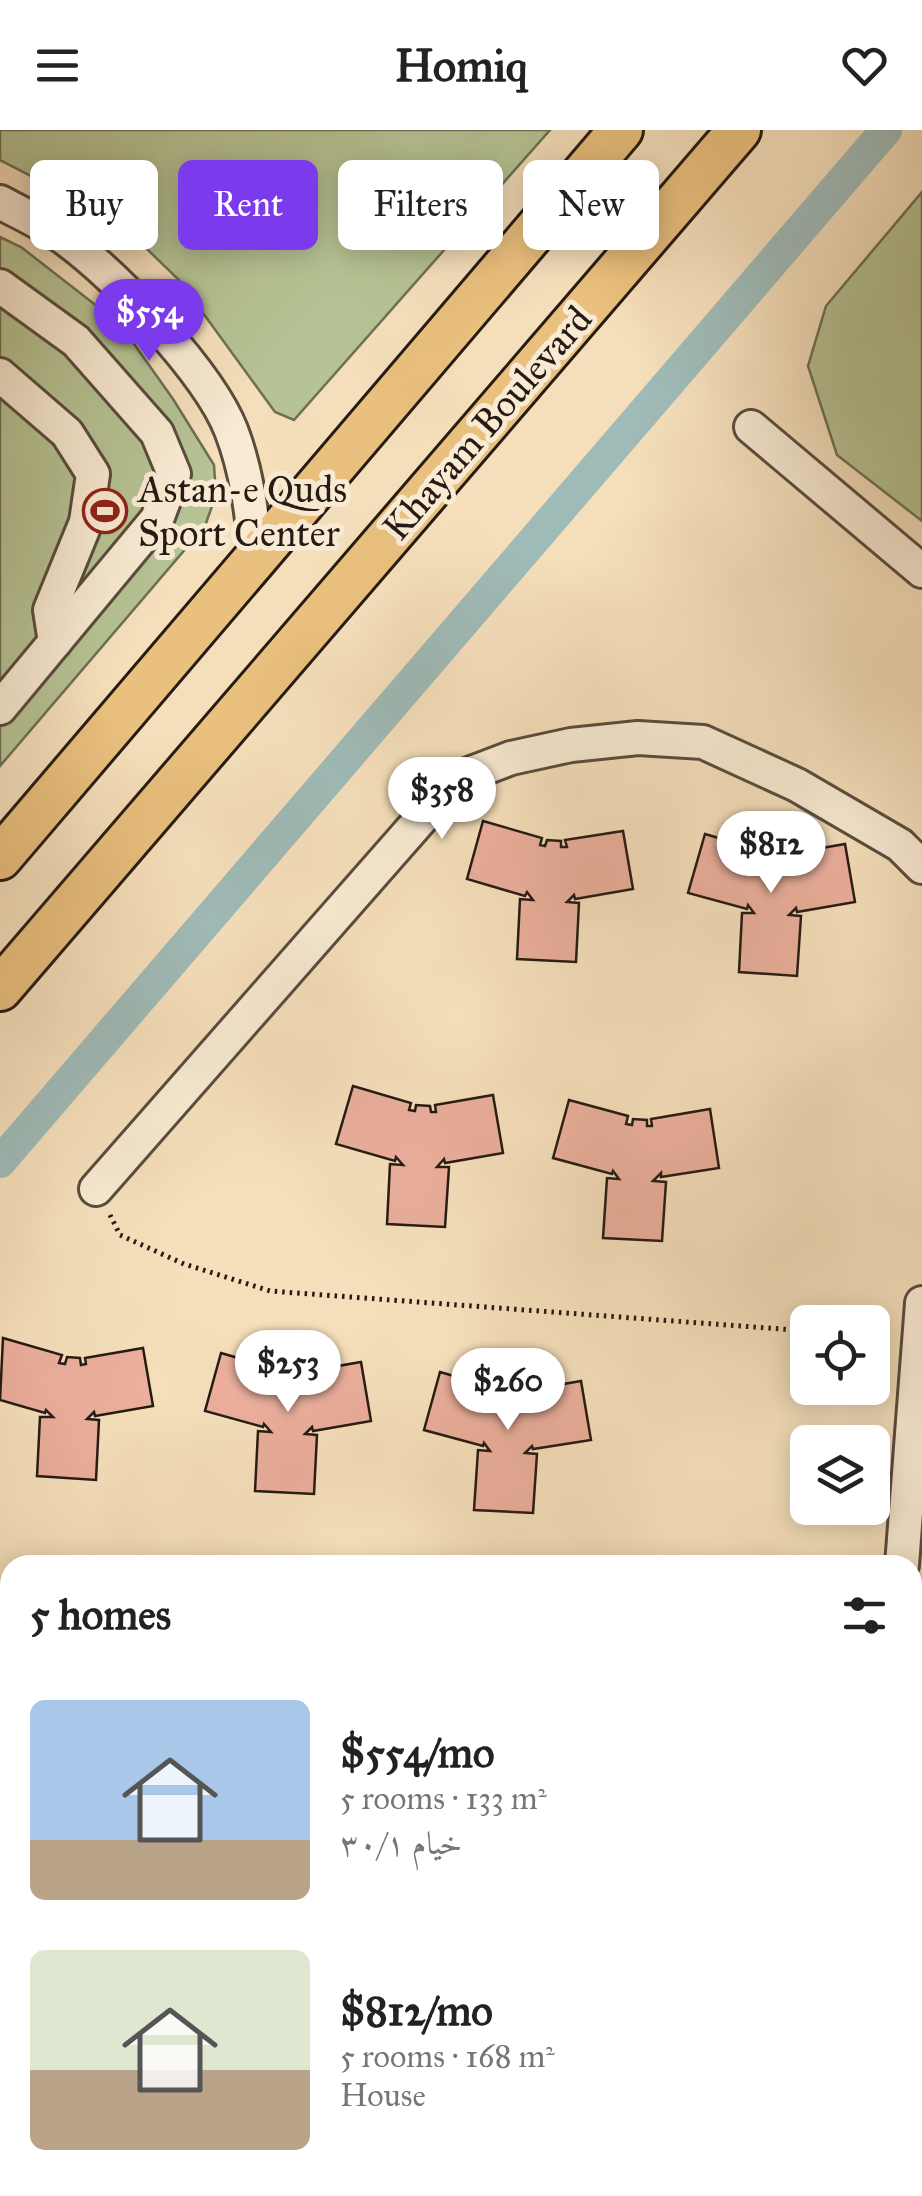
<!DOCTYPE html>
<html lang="en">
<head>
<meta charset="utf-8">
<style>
  :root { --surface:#fff; --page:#f6f6f6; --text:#222; --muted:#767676; --accent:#7c3aed }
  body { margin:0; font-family:"IM FELL Great Primer",Amiri,serif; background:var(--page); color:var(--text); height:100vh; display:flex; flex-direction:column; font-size:38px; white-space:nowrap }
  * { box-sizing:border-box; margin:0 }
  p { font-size:32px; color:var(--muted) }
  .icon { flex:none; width:55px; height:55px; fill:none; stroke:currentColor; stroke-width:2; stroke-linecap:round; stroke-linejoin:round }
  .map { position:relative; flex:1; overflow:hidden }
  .details { position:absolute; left:0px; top:1425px; width:922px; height:642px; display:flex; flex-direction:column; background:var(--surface); border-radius:30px 30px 0 0; box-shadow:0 5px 25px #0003 }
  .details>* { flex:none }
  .hud { position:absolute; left:30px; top:30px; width:862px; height:90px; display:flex; gap:20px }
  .controls { position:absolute; left:790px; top:1175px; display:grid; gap:20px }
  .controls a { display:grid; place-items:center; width:100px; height:100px; border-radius:15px; background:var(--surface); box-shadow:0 5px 25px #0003; font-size:50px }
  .price { position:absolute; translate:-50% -85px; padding:0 22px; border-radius:35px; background:#fff; color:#222; font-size:32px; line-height:65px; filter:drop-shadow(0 2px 5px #0008) }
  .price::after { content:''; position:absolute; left:50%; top:60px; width:30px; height:22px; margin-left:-15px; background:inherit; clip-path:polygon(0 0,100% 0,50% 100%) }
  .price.on { background:var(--accent); color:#fff }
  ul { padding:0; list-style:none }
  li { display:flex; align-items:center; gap:30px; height:250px; padding:0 30px }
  li span { display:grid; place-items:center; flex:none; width:280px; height:200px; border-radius:15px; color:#555 }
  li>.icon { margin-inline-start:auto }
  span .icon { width:120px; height:120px; fill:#fffc; stroke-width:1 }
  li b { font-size:42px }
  h2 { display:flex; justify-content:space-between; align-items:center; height:120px; padding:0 30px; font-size:42px }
  .chip { padding:0 35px; border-radius:15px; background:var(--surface); box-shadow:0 5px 25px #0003; font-size:35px; line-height:90px }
  .chip.on { background:var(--accent); color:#fff }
  header { display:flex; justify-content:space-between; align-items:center; height:130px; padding:0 30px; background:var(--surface); font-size:45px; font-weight:800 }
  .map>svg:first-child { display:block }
  .green { fill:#b6c394; stroke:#6e6f54; stroke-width:2.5 }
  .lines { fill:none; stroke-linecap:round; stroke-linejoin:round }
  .canal { stroke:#9fbbb8; stroke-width:32 }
  .building { fill:#ebaf9c; stroke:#251b13; stroke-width:2.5 }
  .minor-casing { stroke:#594c3d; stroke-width:38 }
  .major-casing { stroke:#251b13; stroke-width:48 }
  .path { stroke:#251b13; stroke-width:5; stroke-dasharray:2.5 5; stroke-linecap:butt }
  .minor { stroke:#f8ead3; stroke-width:32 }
  .major { stroke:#eac07e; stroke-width:42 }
  .labels { text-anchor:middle; stroke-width:10; stroke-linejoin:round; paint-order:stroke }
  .street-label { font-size:38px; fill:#251b13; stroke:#f8ead3 }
  .poi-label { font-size:38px; fill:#251b13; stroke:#f8ead3; text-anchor:start }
</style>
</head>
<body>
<header><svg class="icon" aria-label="menu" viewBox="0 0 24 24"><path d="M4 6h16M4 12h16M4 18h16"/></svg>Homiq<svg class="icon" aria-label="heart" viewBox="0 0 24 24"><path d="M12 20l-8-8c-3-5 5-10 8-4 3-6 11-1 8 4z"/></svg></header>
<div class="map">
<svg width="922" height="2066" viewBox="0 0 922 2066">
  <rect width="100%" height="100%" fill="#f5dfbb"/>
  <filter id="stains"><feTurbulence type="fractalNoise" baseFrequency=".002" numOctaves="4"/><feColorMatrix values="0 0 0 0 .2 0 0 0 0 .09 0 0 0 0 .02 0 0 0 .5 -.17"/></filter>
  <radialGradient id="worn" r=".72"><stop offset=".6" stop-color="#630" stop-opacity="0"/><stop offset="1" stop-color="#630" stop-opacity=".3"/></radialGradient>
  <!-- green -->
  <g class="green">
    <path d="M0,0H550L294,290L275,282L179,150L118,91L0,30Z"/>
    <path d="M922,62V391L837,325L808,236L826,176Z"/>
    <path d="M0,107L21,117L120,194L173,269L214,335L216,365L205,396L0,636Z"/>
  </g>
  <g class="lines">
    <!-- canal -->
    <path class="canal" d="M0,1032L886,0"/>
  </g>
  <!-- building -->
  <g class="building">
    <path d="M483,691L542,708L540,715L545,716L547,710L561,711V717H567L565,710L623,701L633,759L575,769L574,765L567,772L579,773L576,832L517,829L520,769L533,770L527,762L525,766L467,749Z"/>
    <path d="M705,704L763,721L761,729L767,730L768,723L782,724L783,731L788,730L787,724L845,714L855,772L797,782L796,778L789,785L801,786L797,846L739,842L742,783H754L748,775L747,779L688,763Z"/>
    <path d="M353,956L411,973L409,980L415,981L416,975L430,976L431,982H436L435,975L493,965L503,1023L445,1033L444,1029L437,1037H449L445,1097L387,1094L390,1034L403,1035L396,1027L395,1031L336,1014Z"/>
    <path d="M569,970L628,986L626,994L632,995L633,989L647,990V996H652L651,989L710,979L719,1038L661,1047V1043L653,1051L666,1052L662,1111L603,1108L607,1048L619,1049L613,1041L612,1044L553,1028Z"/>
    <path d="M3,1208L62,1225L59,1233L65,1234L67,1227L80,1228L81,1235L86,1234L85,1228L143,1218L153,1276L95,1286L94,1282L87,1289L99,1290L96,1350L37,1346L40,1287H53L46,1280L45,1283L0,1270Z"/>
    <path d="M221,1223L280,1240L278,1247L283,1248L285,1242L298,1243L299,1249H304L303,1242L361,1232L371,1291L313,1301L312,1297L305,1304L317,1305L314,1364L255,1361L258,1301L271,1302L264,1294L263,1297L205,1281Z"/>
    <path d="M440,1242L499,1259L497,1266L503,1267L504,1261L518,1262V1268H524L523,1261L581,1251L591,1310L533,1319L532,1316L525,1323L537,1324L533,1383L474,1380L478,1320L490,1321L484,1313L483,1316L424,1300Z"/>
    <path d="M9,1485L10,1545L0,1547V1487Z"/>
  </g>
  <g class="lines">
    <defs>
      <g id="minor">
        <path d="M0,72C22,84 47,95 67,110C117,147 208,242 231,300C247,341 252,384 256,427"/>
        <path d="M0,156L76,211L157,303L174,344L157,389L0,578"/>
        <path d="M0,245L67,303L93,344L86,392L50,480L55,512"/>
        <path d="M751,297L922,441"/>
        <path d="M96,1059L456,649L511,628L571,615L638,608L703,612L797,655L900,715L922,737"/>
        <path d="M902,1435L922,1173"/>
        <path d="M604,2066L607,2058"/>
        <path d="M633,2066L635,2058"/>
      </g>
      <g id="major">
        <path d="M0,728L621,0"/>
        <path d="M0,859L739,0"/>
        <path d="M0,1744L10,1745"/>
        <path d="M912,1817L922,1818"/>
        <path d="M0,1822H10"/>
        <path d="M912,1885L922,1886"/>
      </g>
    </defs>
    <!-- minor casing -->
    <use href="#minor" class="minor-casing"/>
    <!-- major casing -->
    <use href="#major" class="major-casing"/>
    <!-- path -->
    <g class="path">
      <path d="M110,1085L120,1105L184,1134L270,1161L808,1201"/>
      <path d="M872,1206L891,1207"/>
    </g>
    <!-- minor -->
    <use href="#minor" class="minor"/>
    <!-- major -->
    <use href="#major" class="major"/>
  </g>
  <!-- icons -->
  <defs>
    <symbol id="stadium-ring" viewBox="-11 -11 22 22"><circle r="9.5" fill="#f8ead3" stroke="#8f2418" stroke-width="1.5"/><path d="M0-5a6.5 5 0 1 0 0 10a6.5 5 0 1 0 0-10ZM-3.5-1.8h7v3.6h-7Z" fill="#8f2418"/></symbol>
  </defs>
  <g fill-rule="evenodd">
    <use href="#stadium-ring" x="80" y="356" width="50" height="50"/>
  </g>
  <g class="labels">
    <!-- street labels -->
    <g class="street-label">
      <text transform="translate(487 293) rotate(-49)" y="13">Khayam Boulevard</text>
    </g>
    <!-- poi labels -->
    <g class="poi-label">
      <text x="138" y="372">Astan-e Quds<tspan x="138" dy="44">Sport Center</tspan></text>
    </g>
  </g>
  <rect width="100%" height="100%" filter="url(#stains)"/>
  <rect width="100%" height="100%" fill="url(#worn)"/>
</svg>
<div class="controls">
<a><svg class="icon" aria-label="locate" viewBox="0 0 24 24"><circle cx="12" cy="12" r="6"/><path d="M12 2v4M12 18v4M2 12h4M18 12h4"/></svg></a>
<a><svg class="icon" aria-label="layers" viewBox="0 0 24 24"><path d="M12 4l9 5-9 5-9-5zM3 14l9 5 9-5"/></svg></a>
</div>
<b class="price on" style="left:149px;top:234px">$554</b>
<b class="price" style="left:442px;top:712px">$358</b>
<b class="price" style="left:771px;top:766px">$812</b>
<b class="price" style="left:288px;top:1285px">$253</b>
<b class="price" style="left:508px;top:1303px">$260</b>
<div class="hud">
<a class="chip">Buy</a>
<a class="chip on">Rent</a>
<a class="chip">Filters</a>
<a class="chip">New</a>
</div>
<section class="details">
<h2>5 homes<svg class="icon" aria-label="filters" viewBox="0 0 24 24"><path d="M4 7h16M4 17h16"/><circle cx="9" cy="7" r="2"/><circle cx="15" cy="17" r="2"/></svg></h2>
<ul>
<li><span style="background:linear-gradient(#a9c7e8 70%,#b9a48a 0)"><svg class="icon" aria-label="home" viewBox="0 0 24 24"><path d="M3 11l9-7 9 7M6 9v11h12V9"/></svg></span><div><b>$554/mo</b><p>5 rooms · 133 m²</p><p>خیام ۳۰/۱</p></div></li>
<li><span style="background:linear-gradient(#dfe7d0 60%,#b9a48a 0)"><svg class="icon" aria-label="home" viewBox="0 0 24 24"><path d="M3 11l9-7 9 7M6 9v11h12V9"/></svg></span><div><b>$812/mo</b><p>5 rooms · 168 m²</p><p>House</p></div></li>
</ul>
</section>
</div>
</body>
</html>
